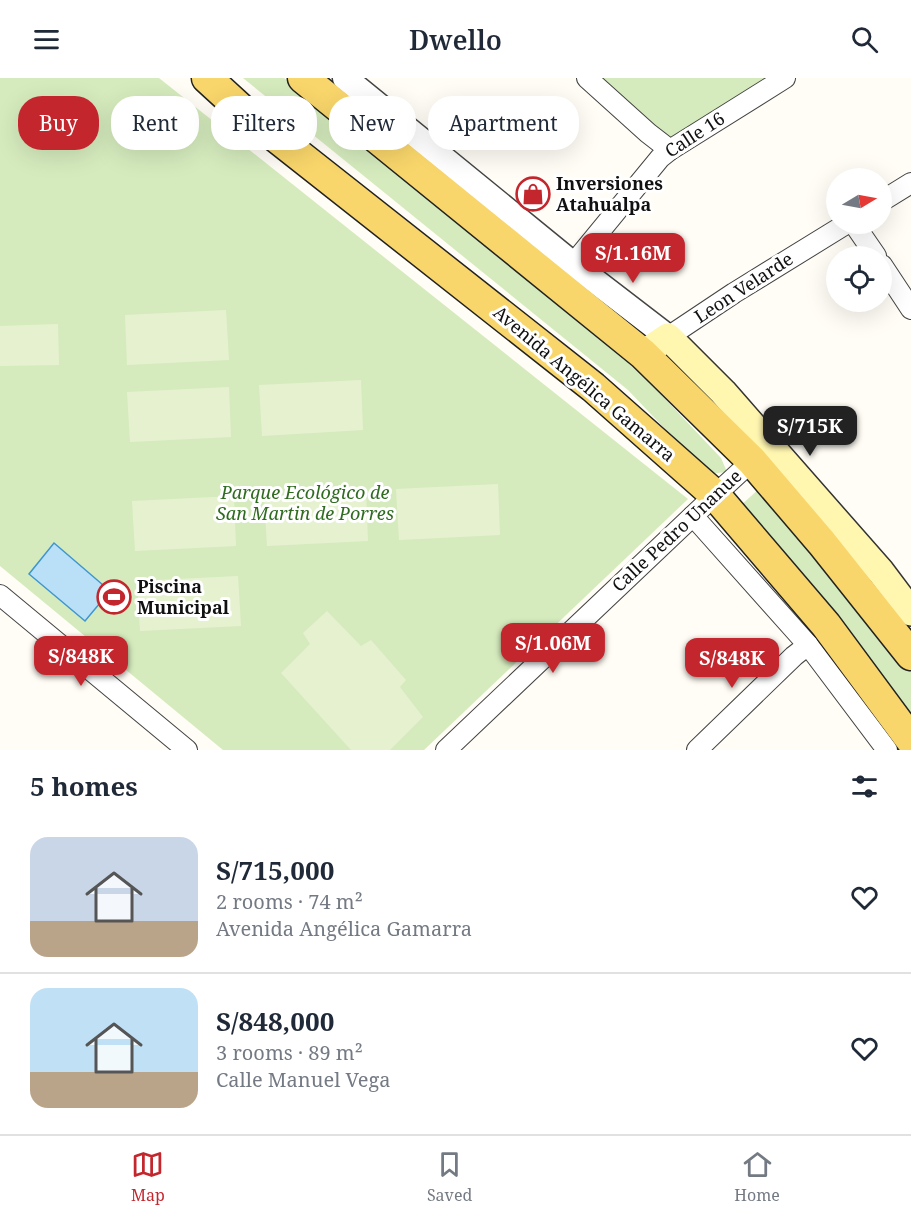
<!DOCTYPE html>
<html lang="en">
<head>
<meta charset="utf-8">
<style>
  :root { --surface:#fff; --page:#f6f6f7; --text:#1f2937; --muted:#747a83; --line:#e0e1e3; --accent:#c4262e }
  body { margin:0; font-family:"Noto Serif",serif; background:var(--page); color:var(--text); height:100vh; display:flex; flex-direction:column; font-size:22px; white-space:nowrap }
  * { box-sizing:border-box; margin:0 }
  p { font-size:20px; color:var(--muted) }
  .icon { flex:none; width:33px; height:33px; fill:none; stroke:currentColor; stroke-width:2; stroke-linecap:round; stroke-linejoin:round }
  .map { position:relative; height:672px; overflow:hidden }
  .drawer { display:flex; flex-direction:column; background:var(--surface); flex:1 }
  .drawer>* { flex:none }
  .guide { position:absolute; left:18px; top:18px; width:600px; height:54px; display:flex; gap:12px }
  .needle { width:39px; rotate:80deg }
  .buttons { position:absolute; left:826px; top:90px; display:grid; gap:12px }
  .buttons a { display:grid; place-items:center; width:66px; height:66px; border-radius:50%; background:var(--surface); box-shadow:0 6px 24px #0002; font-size:30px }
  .price { position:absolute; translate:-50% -51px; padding:0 14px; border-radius:12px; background:var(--accent); color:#fff; font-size:20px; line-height:39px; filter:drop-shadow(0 2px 3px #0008) }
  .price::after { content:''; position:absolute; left:50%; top:36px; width:18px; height:14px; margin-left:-9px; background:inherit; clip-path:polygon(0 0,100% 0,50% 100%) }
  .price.active { background:#222; color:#fff }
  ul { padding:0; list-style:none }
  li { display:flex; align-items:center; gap:18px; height:150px; padding:0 30px }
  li+li { border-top:2px solid var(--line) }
  li span { display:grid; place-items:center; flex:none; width:168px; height:120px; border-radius:18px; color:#555 }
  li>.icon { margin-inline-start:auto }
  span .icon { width:72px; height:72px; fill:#fffc; stroke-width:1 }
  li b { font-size:26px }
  h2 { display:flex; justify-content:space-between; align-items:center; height:72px; padding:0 30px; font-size:26px }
  .pill { padding:0 21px; border-radius:24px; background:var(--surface); box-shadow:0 6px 24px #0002; font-size:21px; line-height:54px }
  .pill.active { background:var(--accent); color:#fff }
  header { display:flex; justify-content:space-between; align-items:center; height:78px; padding:0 30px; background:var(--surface); font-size:27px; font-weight:600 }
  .dock { display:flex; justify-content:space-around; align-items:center; height:84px; border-top:2px solid var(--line); background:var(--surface); font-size:16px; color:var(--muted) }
  .dock a { display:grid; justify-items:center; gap:3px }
  .dock .active { color:var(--accent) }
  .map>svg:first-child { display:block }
  .green { fill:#d5ebbd }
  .pitch { fill:#e6f2cf }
  .water { fill:#b9e0f7; stroke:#3f96cf; stroke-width:1.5 }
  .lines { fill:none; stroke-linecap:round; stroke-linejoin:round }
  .minor-casing { stroke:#444; stroke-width:22 }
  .tertiary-casing { stroke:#444; stroke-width:27 }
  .secondary-casing { stroke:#333; stroke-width:30 }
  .primary-casing { stroke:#222; stroke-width:33 }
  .minor { stroke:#fff; stroke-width:20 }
  .tertiary { stroke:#fff; stroke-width:24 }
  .secondary { stroke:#fff6b0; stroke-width:27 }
  .primary { stroke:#f9d66b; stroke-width:30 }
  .labels { text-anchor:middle; stroke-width:6; stroke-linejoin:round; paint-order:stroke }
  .street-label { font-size:18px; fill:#111; stroke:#fff }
  .poi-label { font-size:18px; font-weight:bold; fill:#111; stroke:#fff; text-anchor:start }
  .park-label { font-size:18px; font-style:italic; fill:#2f6b1f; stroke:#fff }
</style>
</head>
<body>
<header><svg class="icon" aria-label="menu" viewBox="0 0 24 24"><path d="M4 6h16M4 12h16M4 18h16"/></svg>Dwello<svg class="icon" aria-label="search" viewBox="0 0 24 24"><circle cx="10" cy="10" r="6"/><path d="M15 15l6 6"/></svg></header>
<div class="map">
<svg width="911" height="672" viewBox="0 0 911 672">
  <rect width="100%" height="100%" fill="#fffdf5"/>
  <!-- green -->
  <g class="green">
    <path d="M0,0H159L688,421L424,672H223L0,488Z"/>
    <path d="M243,0H284L634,288L721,380L727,394L708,396L628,312Z"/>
    <path d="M599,0H781L676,66Z"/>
    <path d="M760,410L878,550L911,594V648L739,429Z"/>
  </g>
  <!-- pitch -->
  <g class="pitch">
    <path d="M226,232L229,282L127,287L125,237Z"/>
    <path d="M58,246L59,287L0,288V248Z"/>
    <path d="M361,302L363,352L262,358L259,307Z"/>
    <path d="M229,309L231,359L130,364L127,314Z"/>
    <path d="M498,406L500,457L399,462L396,411Z"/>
    <path d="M366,413L368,463L267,468L264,418Z"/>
    <path d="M234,418L236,468L135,473L132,423Z"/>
    <path d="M238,498L241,548L140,553L137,503Z"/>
    <path d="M327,533L361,568L371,562L406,602L400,609L423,639L390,672H351L281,595L310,566L303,555Z"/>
  </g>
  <!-- water -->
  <path class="water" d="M54,465L110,513L85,543L29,496Z"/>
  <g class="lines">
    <defs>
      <g id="minor">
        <path d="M587,0L648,55L670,72"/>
        <path d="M882,123L911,105"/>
        <path d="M854,146L876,178"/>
        <path d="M573,186L660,80L670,72L785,0"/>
        <path d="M882,187L911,231"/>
        <path d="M668,259L734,215L846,146"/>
        <path d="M693,438L808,567L887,672"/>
        <path d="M0,517L187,672"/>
        <path d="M446,672L715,417L752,383"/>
        <path d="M697,672L794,578L808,567"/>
      </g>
      <path id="tertiary" d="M345,0L573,186L668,259"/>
      <path id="secondary" d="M643,276L668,259L723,314L881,494L911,534"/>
      <g id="primary">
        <path d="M207,0L243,33L593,309L715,417L826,547L911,662"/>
        <path d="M303,0L643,276L752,383L822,465L911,577"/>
      </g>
    </defs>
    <!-- minor casing -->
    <use href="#minor" class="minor-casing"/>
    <!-- tertiary casing -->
    <use href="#tertiary" class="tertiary-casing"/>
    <!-- secondary casing -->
    <use href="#secondary" class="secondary-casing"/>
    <!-- primary casing -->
    <use href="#primary" class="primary-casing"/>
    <!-- minor -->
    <use href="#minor" class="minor"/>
    <!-- tertiary -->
    <use href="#tertiary" class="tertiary"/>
    <!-- secondary -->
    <use href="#secondary" class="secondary"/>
    <!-- primary -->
    <use href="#primary" class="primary"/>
  </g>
  <!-- icons -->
  <defs>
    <symbol id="shop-ring" viewBox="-11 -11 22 22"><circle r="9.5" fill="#fff" stroke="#c4262e" stroke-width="1.5"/><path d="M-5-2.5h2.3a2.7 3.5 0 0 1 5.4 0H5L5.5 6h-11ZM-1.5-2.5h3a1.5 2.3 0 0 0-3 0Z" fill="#c4262e"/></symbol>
    <symbol id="stadium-ring" viewBox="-11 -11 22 22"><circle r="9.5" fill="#fff" stroke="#c4262e" stroke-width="1.5"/><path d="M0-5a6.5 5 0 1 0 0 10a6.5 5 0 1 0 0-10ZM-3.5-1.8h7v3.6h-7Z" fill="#c4262e"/></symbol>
  </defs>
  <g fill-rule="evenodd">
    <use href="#shop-ring" x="514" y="97" width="38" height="38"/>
    <use href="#stadium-ring" x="95" y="500" width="38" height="38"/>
  </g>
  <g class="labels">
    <!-- street labels -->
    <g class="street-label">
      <text transform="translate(695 57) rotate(-33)" y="6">Calle 16</text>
      <text transform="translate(744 210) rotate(-33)" y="6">Leon Velarde</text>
      <text transform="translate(584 306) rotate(40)" y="6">Avenida Angélica Gamarra</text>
      <text transform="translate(677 453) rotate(-43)" y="6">Calle Pedro Unanue</text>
    </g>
    <!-- poi labels -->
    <g class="poi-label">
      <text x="556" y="112">Inversiones<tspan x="556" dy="21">Atahualpa</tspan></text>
      <text x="137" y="515">Piscina<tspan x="137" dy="21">Municipal</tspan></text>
    </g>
    <!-- park labels -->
    <g class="park-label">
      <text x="305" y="421">Parque Ecológico de<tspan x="305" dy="21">San Martin de Porres</tspan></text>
    </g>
  </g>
</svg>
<div class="buttons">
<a><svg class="needle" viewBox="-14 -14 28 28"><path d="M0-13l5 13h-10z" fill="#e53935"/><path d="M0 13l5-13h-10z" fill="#747a83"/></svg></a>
<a><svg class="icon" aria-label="locate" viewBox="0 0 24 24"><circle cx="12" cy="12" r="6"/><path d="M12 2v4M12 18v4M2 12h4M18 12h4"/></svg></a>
</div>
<b class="price" style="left:633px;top:206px">S/1.16M</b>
<b class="price active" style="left:810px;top:379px">S/715K</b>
<b class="price" style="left:553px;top:596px">S/1.06M</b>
<b class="price" style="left:81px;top:609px">S/848K</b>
<b class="price" style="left:732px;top:611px">S/848K</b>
<div class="guide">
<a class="pill active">Buy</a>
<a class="pill">Rent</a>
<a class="pill">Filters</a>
<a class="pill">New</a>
<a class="pill">Apartment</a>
</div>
</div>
<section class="drawer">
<h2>5 homes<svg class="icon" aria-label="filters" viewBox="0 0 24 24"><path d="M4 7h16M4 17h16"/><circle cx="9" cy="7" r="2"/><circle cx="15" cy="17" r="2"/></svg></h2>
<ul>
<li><span style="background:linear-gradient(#c9d6e8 70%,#b9a48a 0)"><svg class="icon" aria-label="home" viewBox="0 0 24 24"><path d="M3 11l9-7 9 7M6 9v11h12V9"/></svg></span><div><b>S/715,000</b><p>2 rooms · 74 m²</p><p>Avenida Angélica Gamarra</p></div><svg class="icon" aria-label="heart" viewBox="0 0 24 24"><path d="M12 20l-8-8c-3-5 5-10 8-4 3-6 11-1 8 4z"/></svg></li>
<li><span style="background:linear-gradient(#bfe0f5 70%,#b9a48a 0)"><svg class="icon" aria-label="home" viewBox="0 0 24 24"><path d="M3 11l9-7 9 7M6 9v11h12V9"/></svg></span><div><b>S/848,000</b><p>3 rooms · 89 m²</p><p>Calle Manuel Vega</p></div><svg class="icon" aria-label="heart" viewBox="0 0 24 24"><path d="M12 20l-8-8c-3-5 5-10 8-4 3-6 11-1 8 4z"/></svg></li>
</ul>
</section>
<nav class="dock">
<a class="active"><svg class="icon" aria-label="map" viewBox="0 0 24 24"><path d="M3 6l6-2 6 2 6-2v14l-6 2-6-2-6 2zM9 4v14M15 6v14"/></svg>Map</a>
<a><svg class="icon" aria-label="saved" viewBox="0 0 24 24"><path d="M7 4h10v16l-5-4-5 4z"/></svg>Saved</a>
<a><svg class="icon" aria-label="home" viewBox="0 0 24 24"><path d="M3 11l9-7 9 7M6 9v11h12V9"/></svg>Home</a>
</nav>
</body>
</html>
